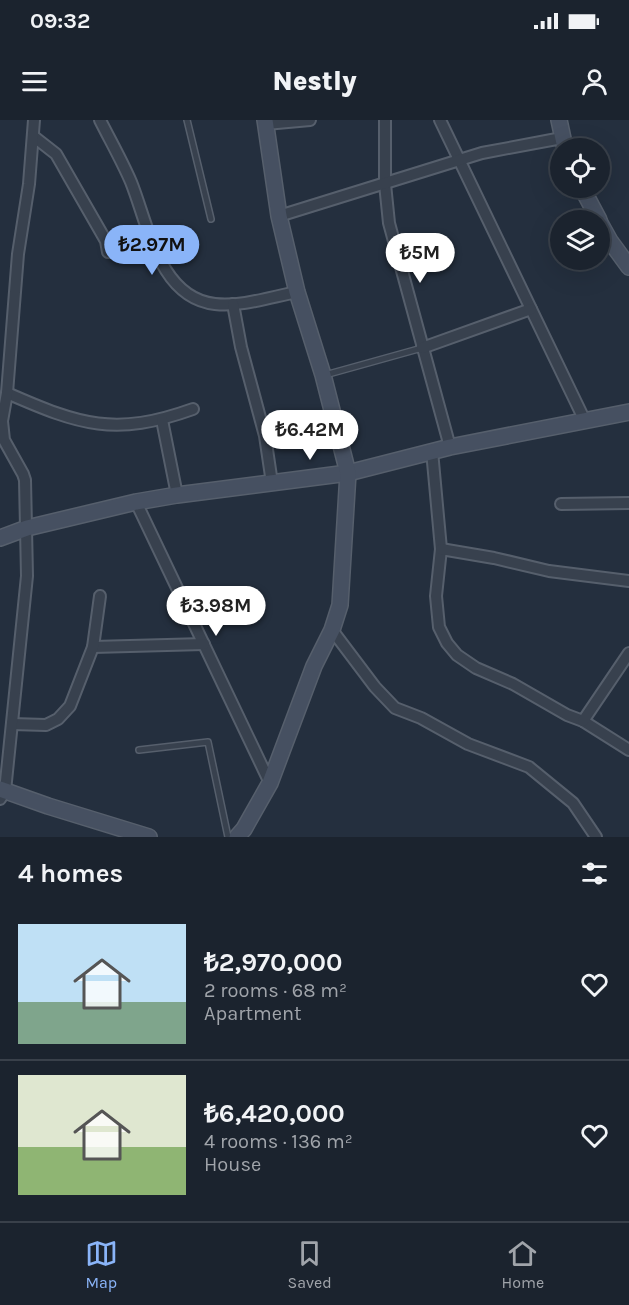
<!DOCTYPE html>
<html lang="en">
<head>
<meta charset="utf-8">
<style>
  :root { --surface:#1b232e; --page:#282f3a; --text:#f1f3f6; --muted:#a0a4aa; --line:#39404a; --accent:#8ab4f8 }
  body { margin:0; font-family:Karla,sans-serif; background:var(--page); color:var(--text); height:100vh; display:flex; flex-direction:column; font-size:22px; white-space:nowrap }
  * { box-sizing:border-box; margin:0 }
  p { font-size:20px; color:var(--muted) }
  .icon { flex:none; width:33px; height:33px; fill:none; stroke:currentColor; stroke-width:2; stroke-linecap:round; stroke-linejoin:round }
  .map { position:relative; height:717px; overflow:hidden }
  .side { display:flex; flex-direction:column; background:var(--surface); flex:1 }
  .side>* { flex:none }
  .buttons { position:absolute; left:550px; top:18px; display:grid; gap:12px }
  .buttons a { display:grid; place-items:center; width:60px; height:60px; border-radius:50%; background:var(--surface); box-shadow:0 6px 24px #0002,0 0 0 2px var(--line); font-size:30px }
  .price { position:absolute; translate:-50% -51px; padding:0 14px; border-radius:21px; background:#fff; color:#222; font-size:20px; line-height:39px; filter:drop-shadow(0 2px 3px #0008) }
  .price::after { content:''; position:absolute; left:50%; top:36px; width:18px; height:14px; margin-left:-9px; background:inherit; clip-path:polygon(0 0,100% 0,50% 100%) }
  .price.active { background:var(--accent); color:#111 }
  ul { padding:0; list-style:none }
  li { display:flex; align-items:center; gap:18px; height:150px; padding:0 18px }
  li+li { border-top:2px solid var(--line) }
  li span { display:grid; place-items:center; flex:none; width:168px; height:120px; border-radius:0px; color:#555 }
  li>.icon { margin-inline-start:auto }
  span .icon { width:72px; height:72px; fill:#fffc; stroke-width:1 }
  li b { font-size:26px }
  h2 { display:flex; justify-content:space-between; align-items:center; height:72px; padding:0 18px; font-size:26px }
  .status { display:flex; justify-content:space-between; align-items:center; height:42px; padding:0 30px; background:var(--surface); direction:ltr }
  .status svg { height:16px; fill:currentColor }
  header { display:flex; justify-content:space-between; align-items:center; height:78px; padding:0 18px; background:var(--surface); font-size:27px; font-weight:800 }
  .dock { display:flex; justify-content:space-around; align-items:center; height:84px; border-top:2px solid var(--line); background:var(--surface); font-size:16px; color:var(--muted) }
  .dock a { display:grid; justify-items:center; gap:3px }
  .dock .active { color:var(--accent) }
  .map>svg:first-child { display:block }
  .lines { fill:none; stroke-linecap:round; stroke-linejoin:round }
  .lane-casing { stroke:#565f6c; stroke-width:8 }
  .street-casing { stroke:#565f6c; stroke-width:14 }
  .secondary-casing { stroke:#565f6c; stroke-width:18 }
  .lane { stroke:#38414e; stroke-width:5 }
  .street { stroke:#38414e; stroke-width:10 }
  .secondary { stroke:#465061; stroke-width:15 }
</style>
</head>
<body>
<div class="status"><b>09:32</b><svg viewBox="0 0 49 12"><path d="M0 12V9h3v3zM5 12V6h3v6zM10 12V3h3v9zM15 12V0h3v12zM26 1h20v11H26zM47 4h2v5h-2z"/></svg></div>
<header><svg class="icon" aria-label="menu" viewBox="0 0 24 24"><path d="M4 6h16M4 12h16M4 18h16"/></svg>Nestly<svg class="icon" aria-label="person" viewBox="0 0 24 24"><circle cx="12" cy="8" r="4"/><path d="M4 21q1-7 8-7t8 7"/></svg></header>
<div class="map">
<svg width="629" height="717" viewBox="0 0 629 717">
  <rect width="100%" height="100%" fill="#242f3e"/>
  <g class="lines">
    <defs>
      <g id="lane">
        <path d="M187,0L211,99"/>
        <path d="M325,255L422,228"/>
        <path d="M139,630L208,622L228,717"/>
      </g>
      <g id="street">
        <path d="M100,0C110,20 122,41 131,62C148,104 159,178 215,184C241,187 271,177 297,172"/>
        <path d="M385,0V64L389,103L450,327"/>
        <path d="M440,0L585,301"/>
        <path d="M266,4L310,0"/>
        <path d="M33,16L56,34L106,121L108,132"/>
        <path d="M279,96L482,33L562,18"/>
        <path d="M233,184L241,227L265,316L272,363"/>
        <path d="M422,228L531,189"/>
        <path d="M7,273C80,305 115,317 193,289"/>
        <path d="M162,300L177,375"/>
        <path d="M432,331L441,429L436,476L439,507L447,523L457,535L476,548L513,564L567,595L583,601L629,630"/>
        <path d="M136,382L270,663"/>
        <path d="M561,384L629,383"/>
        <path d="M441,429L494,438L549,451L629,461"/>
        <path d="M332,510L375,567L395,588L421,598L468,624L529,647L573,683L596,717"/>
        <path d="M93,527L204,524"/>
        <path d="M583,601L629,533"/>
        <path d="M12,604L46,605L58,599L70,586L93,527L100,476"/>
        <path d="M0,679L5,671L27,456L25,360L23,354L4,320L2,301L7,273L18,134L29,64L34,0"/>
      </g>
      <g id="secondary">
        <path d="M559,0L565,28"/>
        <path d="M582,68L599,100"/>
        <path d="M600,103L610,121L629,147"/>
        <path d="M0,418L27,408L136,382L177,375L348,353L450,327L629,292"/>
        <path d="M0,669L48,686L149,717"/>
        <path d="M237,717L244,709L270,663L314,546L332,510L340,485L348,353L323,255L297,172L279,96L265,0"/>
      </g>
    </defs>
    <!-- lane casing -->
    <use href="#lane" class="lane-casing"/>
    <!-- street casing -->
    <use href="#street" class="street-casing"/>
    <!-- secondary casing -->
    <use href="#secondary" class="secondary-casing"/>
    <!-- lane -->
    <use href="#lane" class="lane"/>
    <!-- street -->
    <use href="#street" class="street"/>
    <!-- secondary -->
    <use href="#secondary" class="secondary"/>
  </g>
</svg>
<div class="buttons">
<a><svg class="icon" aria-label="locate" viewBox="0 0 24 24"><circle cx="12" cy="12" r="6"/><path d="M12 2v4M12 18v4M2 12h4M18 12h4"/></svg></a>
<a><svg class="icon" aria-label="layers" viewBox="0 0 24 24"><path d="M12 4l9 5-9 5-9-5zM3 14l9 5 9-5"/></svg></a>
</div>
<b class="price active" style="left:152px;top:156px">₺2.97M</b>
<b class="price" style="left:420px;top:164px">₺5M</b>
<b class="price" style="left:310px;top:341px">₺6.42M</b>
<b class="price" style="left:216px;top:517px">₺3.98M</b>
</div>
<section class="side">
<h2>4 homes<svg class="icon" aria-label="filters" viewBox="0 0 24 24"><path d="M4 7h16M4 17h16"/><circle cx="9" cy="7" r="2"/><circle cx="15" cy="17" r="2"/></svg></h2>
<ul>
<li><span style="background:linear-gradient(#bfe0f5 65%,#7fa58c 0)"><svg class="icon" aria-label="home" viewBox="0 0 24 24"><path d="M3 11l9-7 9 7M6 9v11h12V9"/></svg></span><div><b>₺2,970,000</b><p>2 rooms · 68 m²</p><p>Apartment</p></div><svg class="icon" aria-label="heart" viewBox="0 0 24 24"><path d="M12 20l-8-8c-3-5 5-10 8-4 3-6 11-1 8 4z"/></svg></li>
<li><span style="background:linear-gradient(#dfe7d0 60%,#8fb573 0)"><svg class="icon" aria-label="home" viewBox="0 0 24 24"><path d="M3 11l9-7 9 7M6 9v11h12V9"/></svg></span><div><b>₺6,420,000</b><p>4 rooms · 136 m²</p><p>House</p></div><svg class="icon" aria-label="heart" viewBox="0 0 24 24"><path d="M12 20l-8-8c-3-5 5-10 8-4 3-6 11-1 8 4z"/></svg></li>
</ul>
</section>
<nav class="dock">
<a class="active"><svg class="icon" aria-label="map" viewBox="0 0 24 24"><path d="M3 6l6-2 6 2 6-2v14l-6 2-6-2-6 2zM9 4v14M15 6v14"/></svg>Map</a>
<a><svg class="icon" aria-label="saved" viewBox="0 0 24 24"><path d="M7 4h10v16l-5-4-5 4z"/></svg>Saved</a>
<a><svg class="icon" aria-label="home" viewBox="0 0 24 24"><path d="M3 11l9-7 9 7M6 9v11h12V9"/></svg>Home</a>
</nav>
</body>
</html>
